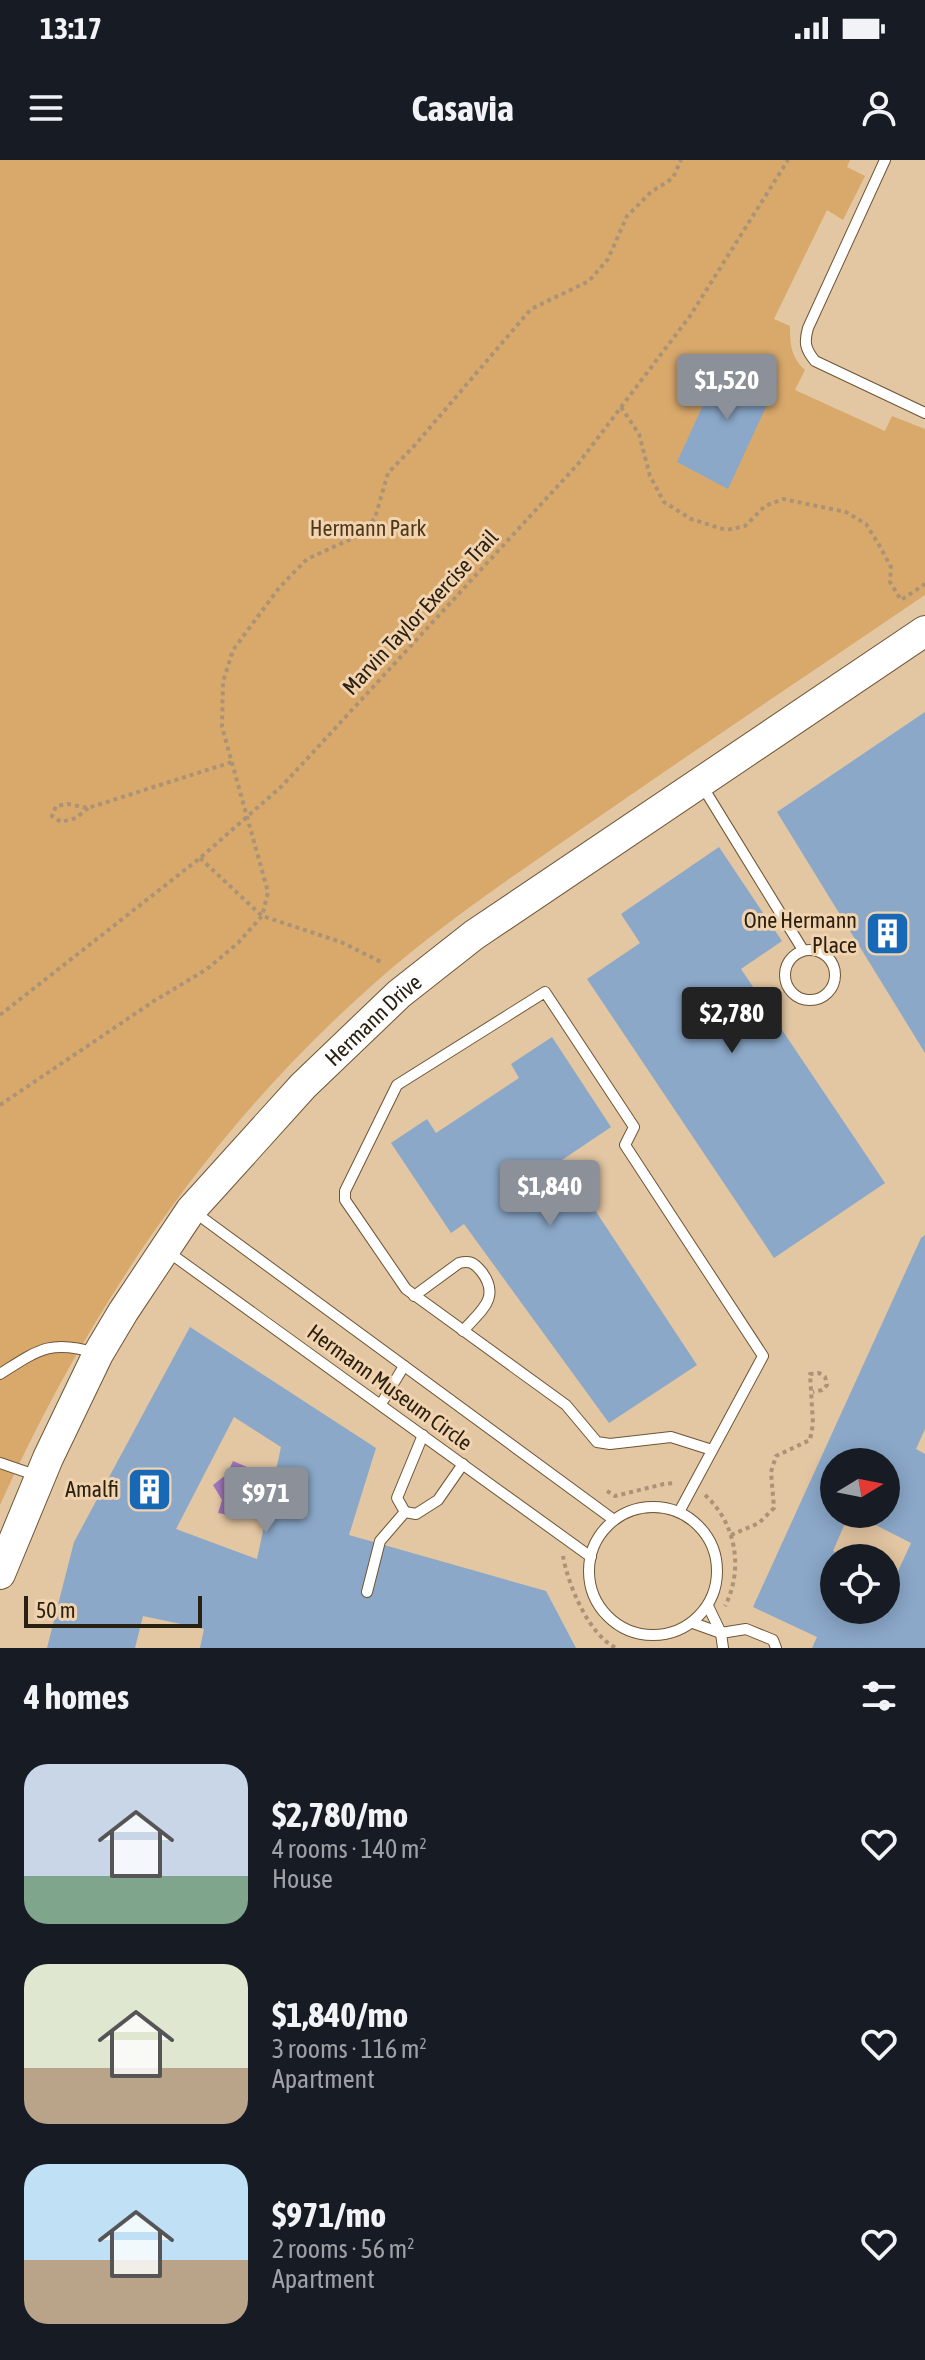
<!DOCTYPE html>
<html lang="en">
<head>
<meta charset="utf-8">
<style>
  :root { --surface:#171b24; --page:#20242c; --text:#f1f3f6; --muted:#9ea1a6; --accent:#8c9099 }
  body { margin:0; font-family:"Asap Condensed",sans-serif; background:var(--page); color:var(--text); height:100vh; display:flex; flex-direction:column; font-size:30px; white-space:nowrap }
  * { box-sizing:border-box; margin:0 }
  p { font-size:26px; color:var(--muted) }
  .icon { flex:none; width:44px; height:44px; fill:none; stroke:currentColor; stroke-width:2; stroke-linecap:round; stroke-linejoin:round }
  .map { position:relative; height:1488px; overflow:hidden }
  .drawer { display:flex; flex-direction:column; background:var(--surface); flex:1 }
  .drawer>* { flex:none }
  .needle { width:52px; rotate:80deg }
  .controls { position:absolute; left:820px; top:1288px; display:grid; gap:16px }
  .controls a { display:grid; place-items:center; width:80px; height:80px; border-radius:50%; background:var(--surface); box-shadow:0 4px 20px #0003; font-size:40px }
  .scale { position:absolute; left:24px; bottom:20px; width:178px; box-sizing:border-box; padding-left:8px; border:4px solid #2a2012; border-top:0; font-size:22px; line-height:28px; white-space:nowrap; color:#2a2012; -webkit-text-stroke:6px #f1d3af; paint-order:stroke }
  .price { position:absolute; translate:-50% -68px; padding:0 18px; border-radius:8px; background:var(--accent); color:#fff; font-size:26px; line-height:52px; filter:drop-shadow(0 2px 4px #0008) }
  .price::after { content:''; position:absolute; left:50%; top:48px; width:24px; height:18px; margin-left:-12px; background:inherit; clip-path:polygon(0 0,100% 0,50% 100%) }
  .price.active { background:#222; color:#fff }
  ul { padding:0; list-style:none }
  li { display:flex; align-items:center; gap:24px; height:200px; padding:0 24px }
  li span { display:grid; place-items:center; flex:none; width:224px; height:160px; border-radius:24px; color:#555 }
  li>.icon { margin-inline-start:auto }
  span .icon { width:96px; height:96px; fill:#fffc; stroke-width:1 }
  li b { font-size:34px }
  h2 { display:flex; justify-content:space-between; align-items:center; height:96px; padding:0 24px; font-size:34px }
  .status { display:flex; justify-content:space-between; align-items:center; height:56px; padding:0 40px; background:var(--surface); direction:ltr }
  .status svg { height:22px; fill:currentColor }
  header { display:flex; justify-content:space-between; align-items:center; height:104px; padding:0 24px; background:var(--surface); font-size:36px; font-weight:700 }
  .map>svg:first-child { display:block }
  .green { fill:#d9a96c }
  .water { fill:#a177ba }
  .building { fill:#8ba8c9; fill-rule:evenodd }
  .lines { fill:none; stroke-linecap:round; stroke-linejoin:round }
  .lane-casing { stroke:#6f5535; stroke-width:12 }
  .secondary-casing { stroke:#6f5535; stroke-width:32 }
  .path { stroke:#ab9376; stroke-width:4; stroke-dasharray:4 4; stroke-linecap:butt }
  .lane { stroke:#fff; stroke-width:10 }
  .secondary { stroke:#fff; stroke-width:30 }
  .labels { text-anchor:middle; stroke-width:6; stroke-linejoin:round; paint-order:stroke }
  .park-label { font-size:22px; fill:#4e381a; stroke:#f1d3af }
  .street-label { font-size:22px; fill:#2a2012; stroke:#f1d3af }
  .poi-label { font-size:22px; fill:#2a2012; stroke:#f1d3af; text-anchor:end }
</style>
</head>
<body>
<div class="status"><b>13:17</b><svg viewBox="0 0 49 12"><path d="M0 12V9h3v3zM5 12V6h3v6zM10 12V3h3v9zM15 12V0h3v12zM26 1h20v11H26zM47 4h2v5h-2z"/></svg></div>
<header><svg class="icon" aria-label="menu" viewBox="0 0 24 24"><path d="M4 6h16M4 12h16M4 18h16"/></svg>Casavia<svg class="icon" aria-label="person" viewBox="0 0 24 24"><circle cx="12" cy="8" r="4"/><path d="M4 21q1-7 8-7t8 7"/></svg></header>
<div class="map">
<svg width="925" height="1488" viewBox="0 0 925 1488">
  <rect width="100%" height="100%" fill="#e3c6a2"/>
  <!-- green -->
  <path class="green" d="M0,0H850L847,7L865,16L843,60L827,50L774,159L790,166C790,185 791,197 805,210L795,230L885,271L892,256L925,269V435C813,511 701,586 590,663C510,718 428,773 357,839C202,980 86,1155 0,1345Z"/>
  <!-- water -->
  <path class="water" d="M233,1301L247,1307L244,1320L252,1338L236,1345L233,1356L218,1353L222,1340L213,1325L227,1314Z"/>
  <!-- building -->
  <g class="building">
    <path d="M725,197L778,221L728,329L677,302Z"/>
    <path d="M925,552V893L777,652Z"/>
    <path d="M719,687L782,781L741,809L885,1023L774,1098L587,819L640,783L621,754Z"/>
    <path d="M552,877L611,967L562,1000L697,1205L609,1263L464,1064L451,1073L391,983L427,959L436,973L519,918L511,904Z"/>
    <path d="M925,1075V1269L916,1289L925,1294V1488H812L817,1477L753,1447L921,1078ZM834,1302H886V1354H854L911,1383L893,1422L886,1418V1450H834V1398H847L833,1391L849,1354H834Z"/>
    <path d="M190,1167L376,1288L349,1375L546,1431L576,1488H200L204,1469L143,1456L135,1488H47L74,1382ZM234,1257L281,1287L257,1399L176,1369Z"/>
  </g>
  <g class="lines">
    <defs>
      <g id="lane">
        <path d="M885,0L808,168C804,182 805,189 815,201L925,253"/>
        <path d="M701,624L803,790"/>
        <circle cx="810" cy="815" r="25"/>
        <path d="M193,1051L614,1360"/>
        <path d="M167,1091L591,1397"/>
        <path d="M414,1136L459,1103C470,1100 474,1103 481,1111C502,1138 480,1151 463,1171"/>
        <path d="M0,1214C38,1190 50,1179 96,1193"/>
        <path d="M381,1244L404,1206"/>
        <path d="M0,1303L38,1316"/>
        <circle cx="653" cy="1411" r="64"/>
        <path d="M405,1352L397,1338L423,1275"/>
        <path d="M405,1352L416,1354L438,1340L463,1304"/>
        <path d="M679,1352L763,1196L625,985L634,967L545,832L397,925L345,1031V1040L406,1129L566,1245L597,1282L610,1284L671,1277L712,1290"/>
        <path d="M367,1432L380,1381L405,1352"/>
        <path d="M708,1446L721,1473L723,1488"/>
        <path d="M693,1463L721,1473L746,1469L773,1480L776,1488"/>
      </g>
      <g id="secondary">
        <path id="s1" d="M0,1414L48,1298L98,1194L123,1152L191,1050L303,926L399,834L474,775L925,471"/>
      </g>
    </defs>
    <!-- lane casing -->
    <use href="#lane" class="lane-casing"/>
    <!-- secondary casing -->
    <use href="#secondary" class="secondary-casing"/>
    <!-- path -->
    <g class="path">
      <path d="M621,247L639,274L650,316L664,342L691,359L726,370L745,366L765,346L783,339L846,352L866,364L878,383L891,407L890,422L901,440L925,424"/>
      <path d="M88,648L76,658L61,662L52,656L56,646L68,644L88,648L232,602"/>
      <path d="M200,698L262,756L341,782L381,802"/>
      <path d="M0,855L200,698L282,626L578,304L690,156L788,0"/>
      <path d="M0,945L154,841L207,809L238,783L262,756L268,732L222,567L223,522L233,490L279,428L307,399L362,374L375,358L388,313L415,285L531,149L589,121L608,99L627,56L651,32L673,18L681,0"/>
      <path d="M607,1331L615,1336L664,1324L675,1323"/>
      <path d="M705,1335C736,1363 744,1409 725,1446"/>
      <path d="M731,1375L759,1363L774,1348L771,1312L776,1296L810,1280L813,1264L810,1214L819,1213L825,1217L827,1225L822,1230L813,1232"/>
      <path d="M563,1396C568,1425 589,1475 616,1488"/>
    </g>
    <!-- lane -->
    <use href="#lane" class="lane"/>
    <!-- secondary -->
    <use href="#secondary" class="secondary"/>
  </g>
  <!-- icons -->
  <defs>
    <symbol id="building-square" viewBox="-11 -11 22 22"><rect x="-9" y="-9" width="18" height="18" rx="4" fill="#1769b7" stroke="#f1d3af"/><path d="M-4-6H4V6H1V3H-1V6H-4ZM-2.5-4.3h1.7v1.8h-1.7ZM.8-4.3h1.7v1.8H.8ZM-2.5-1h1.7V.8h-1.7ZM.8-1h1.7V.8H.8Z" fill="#fff"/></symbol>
  </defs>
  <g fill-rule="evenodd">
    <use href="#building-square" x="862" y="748" width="51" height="51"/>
    <use href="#building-square" x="124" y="1304" width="51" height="51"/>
  </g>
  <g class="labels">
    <!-- park labels -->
    <g class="park-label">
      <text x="368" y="376">Hermann Park</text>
    </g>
    <!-- street labels -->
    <g class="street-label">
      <text transform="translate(420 452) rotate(-47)" y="8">Marvin Taylor Exercise Trail</text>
      <text dy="8" stroke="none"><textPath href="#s1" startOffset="676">Hermann Drive</textPath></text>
      <text transform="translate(390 1227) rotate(36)" y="8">Hermann Museum Circle</text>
    </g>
    <!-- poi labels -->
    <g class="poi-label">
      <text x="857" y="768">One Hermann<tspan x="857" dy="25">Place</tspan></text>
      <text x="119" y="1337">Amalfi</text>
    </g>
  </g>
</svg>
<div class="controls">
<a><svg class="needle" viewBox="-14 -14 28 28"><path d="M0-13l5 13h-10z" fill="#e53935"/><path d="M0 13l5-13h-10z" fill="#9ea1a6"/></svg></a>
<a><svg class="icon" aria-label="locate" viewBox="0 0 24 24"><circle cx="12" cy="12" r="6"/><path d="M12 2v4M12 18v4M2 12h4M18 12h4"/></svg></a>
</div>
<div class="scale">50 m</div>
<b class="price" style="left:727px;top:262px">$1,520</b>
<b class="price active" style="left:732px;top:895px">$2,780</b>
<b class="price" style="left:550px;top:1068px">$1,840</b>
<b class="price" style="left:266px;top:1375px">$971</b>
</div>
<section class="drawer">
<h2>4 homes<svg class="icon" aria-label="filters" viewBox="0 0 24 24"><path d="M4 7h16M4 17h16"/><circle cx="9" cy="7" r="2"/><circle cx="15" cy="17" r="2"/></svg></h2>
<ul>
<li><span style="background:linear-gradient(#c9d6e8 70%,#7fa58c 0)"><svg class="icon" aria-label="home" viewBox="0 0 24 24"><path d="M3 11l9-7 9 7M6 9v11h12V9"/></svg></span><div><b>$2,780/mo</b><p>4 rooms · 140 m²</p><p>House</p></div><svg class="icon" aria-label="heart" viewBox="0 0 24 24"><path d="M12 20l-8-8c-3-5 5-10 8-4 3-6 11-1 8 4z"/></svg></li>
<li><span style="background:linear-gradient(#dfe7d0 65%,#b9a48a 0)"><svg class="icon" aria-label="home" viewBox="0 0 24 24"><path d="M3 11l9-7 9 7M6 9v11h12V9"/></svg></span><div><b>$1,840/mo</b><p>3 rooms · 116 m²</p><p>Apartment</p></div><svg class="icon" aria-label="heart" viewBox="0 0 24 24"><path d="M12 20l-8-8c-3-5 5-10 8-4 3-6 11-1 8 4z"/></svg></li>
<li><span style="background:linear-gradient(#bfe0f5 60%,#b9a48a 0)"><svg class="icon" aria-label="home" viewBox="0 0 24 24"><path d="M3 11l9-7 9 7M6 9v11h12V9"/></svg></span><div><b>$971/mo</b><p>2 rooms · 56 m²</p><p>Apartment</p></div><svg class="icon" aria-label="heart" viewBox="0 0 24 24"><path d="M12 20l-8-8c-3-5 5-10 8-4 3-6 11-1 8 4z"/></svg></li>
</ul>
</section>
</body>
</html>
